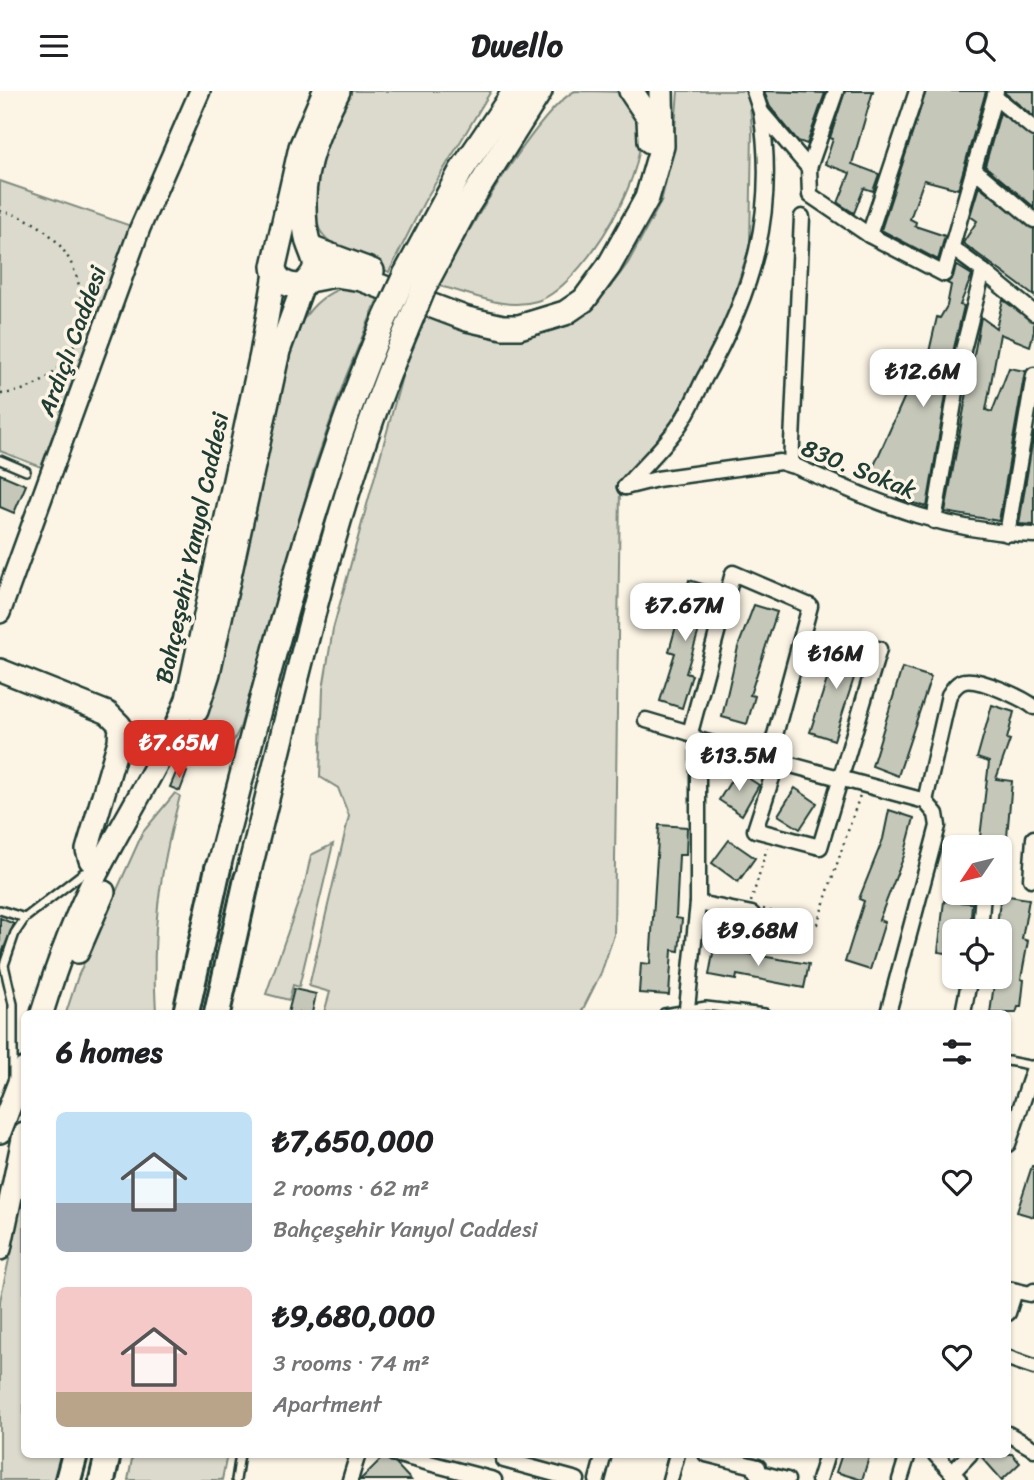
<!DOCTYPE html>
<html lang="en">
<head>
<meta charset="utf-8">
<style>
  :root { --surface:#fff; --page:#f6f6f6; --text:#202124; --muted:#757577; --accent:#d93025 }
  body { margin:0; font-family:Sriracha,sans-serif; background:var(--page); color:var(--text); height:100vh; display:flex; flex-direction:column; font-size:26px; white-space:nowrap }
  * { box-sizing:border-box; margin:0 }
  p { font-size:23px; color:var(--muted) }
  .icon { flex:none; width:38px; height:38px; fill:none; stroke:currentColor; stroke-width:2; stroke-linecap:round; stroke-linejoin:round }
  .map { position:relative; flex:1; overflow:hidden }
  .sheet { position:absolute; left:21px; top:919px; width:990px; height:448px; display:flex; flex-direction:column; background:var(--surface); border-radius:10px; box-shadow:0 2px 5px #0004 }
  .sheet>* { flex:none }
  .needle { width:46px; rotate:235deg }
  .tools { position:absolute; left:942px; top:744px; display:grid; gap:14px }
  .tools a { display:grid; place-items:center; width:70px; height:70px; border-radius:10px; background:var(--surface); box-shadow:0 2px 5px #0004; font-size:35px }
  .price { position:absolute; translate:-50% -60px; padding:0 16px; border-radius:14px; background:#fff; color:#222; font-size:23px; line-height:46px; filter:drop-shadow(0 2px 4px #0008) }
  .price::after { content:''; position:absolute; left:50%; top:42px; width:21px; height:16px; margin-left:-10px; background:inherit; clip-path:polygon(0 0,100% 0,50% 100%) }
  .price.selected { background:var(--accent); color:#fff }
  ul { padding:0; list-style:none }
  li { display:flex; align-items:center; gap:21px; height:175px; padding:0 35px }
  li span { display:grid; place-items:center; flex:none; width:196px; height:140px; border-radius:10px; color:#555 }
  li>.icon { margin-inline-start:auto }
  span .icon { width:84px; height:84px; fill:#fffc; stroke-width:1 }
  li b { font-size:30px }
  h2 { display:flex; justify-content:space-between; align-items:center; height:84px; padding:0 35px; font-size:30px }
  header { display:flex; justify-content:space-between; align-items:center; height:91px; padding:0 35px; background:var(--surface); font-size:32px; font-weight:800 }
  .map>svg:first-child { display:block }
  .green { fill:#dcdacc; stroke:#7e8c80; stroke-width:2 }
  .building { fill:#c5c7b9; stroke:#1f3d34; stroke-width:2 }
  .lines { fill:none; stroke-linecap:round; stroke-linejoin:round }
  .service-casing { stroke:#1f3d34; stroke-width:12 }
  .minor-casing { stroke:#1f3d34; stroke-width:19 }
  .secondary-casing { stroke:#1f3d34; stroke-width:24 }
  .primary-casing { stroke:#1f3d34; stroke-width:26 }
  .trunk-casing { stroke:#1f3d34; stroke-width:28 }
  .motorway-casing { stroke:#1f3d34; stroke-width:30 }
  .path { stroke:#1f3d34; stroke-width:2.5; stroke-dasharray:2 5; stroke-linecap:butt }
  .service { stroke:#fcf5e5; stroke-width:7 }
  .minor { stroke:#fcf5e5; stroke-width:14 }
  .secondary { stroke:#fcf5e5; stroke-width:19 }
  .primary { stroke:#fcf5e5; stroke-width:21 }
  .trunk { stroke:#fcf5e5; stroke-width:23 }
  .motorway { stroke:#fcf5e5; stroke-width:24 }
  .trunk-bridge-casing { stroke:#1f3d34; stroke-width:28; stroke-linecap:butt }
  .trunk-bridge { stroke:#fcf5e5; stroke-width:23 }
  .labels { text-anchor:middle; stroke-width:7; stroke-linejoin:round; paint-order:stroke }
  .street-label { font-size:24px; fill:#1f3d34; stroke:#fcf5e5 }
</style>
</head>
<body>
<header><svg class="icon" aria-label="menu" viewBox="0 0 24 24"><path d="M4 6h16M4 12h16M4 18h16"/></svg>Dwello<svg class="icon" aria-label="search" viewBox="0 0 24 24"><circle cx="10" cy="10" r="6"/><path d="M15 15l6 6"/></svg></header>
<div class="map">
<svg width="1034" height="1389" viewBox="0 0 1034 1389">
  <rect width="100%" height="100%" fill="#fcf5e5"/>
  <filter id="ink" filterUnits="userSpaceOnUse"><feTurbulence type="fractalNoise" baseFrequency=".0143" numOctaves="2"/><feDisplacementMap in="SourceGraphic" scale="14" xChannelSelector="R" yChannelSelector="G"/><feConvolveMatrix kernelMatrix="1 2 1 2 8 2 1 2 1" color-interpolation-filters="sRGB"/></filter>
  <g filter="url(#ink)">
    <!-- green -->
    <g class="green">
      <path d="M345,0H491L424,111L389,181C370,172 342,163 327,148C291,114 331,37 345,0Z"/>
      <path d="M575,0C587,0 606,0 617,1C686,31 587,196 537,210C503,220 471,202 439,195C458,154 538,19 575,0Z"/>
      <path d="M678,0H749L752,40L750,154L720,248L674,327L620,397L614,844L601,882L581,922H324L330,901L309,895L349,725L338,697L320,686L323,598L333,538L406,271L429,219L476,238L588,216L608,199L628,172L661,111L673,61Z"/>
      <path d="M0,90L134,136L105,202L41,376L0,360Z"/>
      <path d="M345,196L381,200L345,288L314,377L240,637L227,663L197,656L277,290C291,252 302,209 345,196Z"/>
      <path d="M175,702L180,705C159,783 151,841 156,922H66L78,885L143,741Z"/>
      <path d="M333,753L299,896L293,894L289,909L266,903L305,792L311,764Z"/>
      <path d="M24,1099V1363H63L56,1389H0V1210Z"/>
      <path d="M133,1363H227L222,1389H128Z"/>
    </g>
    <!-- building -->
    <g class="building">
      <path d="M764,0L825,2L807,53L798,50L770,16Z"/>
      <path d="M845,0H873L852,73L879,83L873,100L864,97L854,122L838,112L850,82L825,73L833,48L830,47Z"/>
      <path d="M926,0H986L958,98L924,89L910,128L916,131L915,135L945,145L938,169L881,139Z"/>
      <path d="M1005,0H1034V26L1005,2Z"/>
      <path d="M1000,22L1034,47V116L985,75Z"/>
      <path d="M979,95L1034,138V205L963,152L977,130L970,125Z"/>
      <path d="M956,174L972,184L960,214L964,215L954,257L927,416L897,407L900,396L868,388L925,260L929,261L937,226L940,227L947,215L951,194L947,192L953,186Z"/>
      <path d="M1003,209L1034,231V240L1030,255L1000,243L986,319L992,321L1009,277L1025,280L999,430L945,421L981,226L996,237Z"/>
      <path d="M1034,341V434L1019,433Z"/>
      <path d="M0,383L26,394L14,422L0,416Z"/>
      <path d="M689,489L712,496L686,582L692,584L682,617L660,610L675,562L669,560Z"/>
      <path d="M754,514L777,521L750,604L755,605L747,633L722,626L738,556Z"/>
      <path d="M839,552L863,559L834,649L810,641Z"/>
      <path d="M902,577L931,586L898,685L872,675Z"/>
      <path d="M992,614L1014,621L1007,648L1010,649L996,688L1012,690L1006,757L979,755L989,671L977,667Z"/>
      <path d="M178,677L187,681L180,700L170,696Z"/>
      <path d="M737,680L759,694L742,724L719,709Z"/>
      <path d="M795,697L817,712L800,738L778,724Z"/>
      <path d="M889,719L914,727L904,765L879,829L885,831L870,879L845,871L864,810L859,808L883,748Z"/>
      <path d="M659,734L687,736L686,764H679L676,827L682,828L679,860L672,859L669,904L639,902L641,872L650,873Z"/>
      <path d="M729,749L755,767L738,791L712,772Z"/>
      <path d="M1001,804L1029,808L1022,848L1028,850L1021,888L1024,889L1021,916H1018L1016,922H990L995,886H999V840H996Z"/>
      <path d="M944,810L972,812L970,840H954V863L938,861Z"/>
      <path d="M0,827L14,833L0,867Z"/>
      <path d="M714,857L809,873L804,897L737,884L736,889L709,884Z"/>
      <path d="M294,898L316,903L312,922H288Z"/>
      <path d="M1032,1075H1034V1126L1017,1121Z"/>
      <path d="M386,1363L388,1369L396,1373L411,1389H360Z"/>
      <path d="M842,1363H870L862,1389L836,1381Z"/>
      <path d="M979,1363H1012L1020,1372L1002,1389Z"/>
    </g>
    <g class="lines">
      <defs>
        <g id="service">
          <path d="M0,369L26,380"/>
          <path d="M0,819L25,827"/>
          <path d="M664,922L706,915L765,922"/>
          <path d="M1008,970L1034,975"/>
          <path d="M13,986V913L4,874L15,842L25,827L83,782L92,780"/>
          <path d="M236,1389L240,1363"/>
        </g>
        <g id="minor">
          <path d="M754,0L761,21L809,77"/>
          <path d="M836,0L809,77L810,104L869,144L944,183L996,0"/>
          <path d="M996,7L1034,38"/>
          <path d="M975,79L1034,129"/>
          <path d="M869,144L917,0"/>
          <path d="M983,180L1034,222"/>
          <path d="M791,374L802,126"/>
          <path d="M625,396L657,388L780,371L797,376C882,413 939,440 1034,444"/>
          <path d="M625,396C642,376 663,357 678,336C689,321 696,304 704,288C753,201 777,122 761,21"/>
          <path d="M934,430L963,259L983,180L952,157"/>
          <path d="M1007,443L1034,284"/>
          <path d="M646,629L690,642L698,649L925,710L936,723L938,735L888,922"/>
          <path d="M690,642L733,482L810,515L769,666"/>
          <path d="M778,668L755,739L820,756L879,558"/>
          <path d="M925,710L949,604C953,598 957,591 965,590C979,587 1023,607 1034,616"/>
          <path d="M1031,788L1034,747"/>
          <path d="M698,812V649"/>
          <path d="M980,840L983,802"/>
          <path d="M687,917L698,812L752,823"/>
          <path d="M963,922L970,886"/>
          <path d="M1008,1053L1034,977"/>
          <path d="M1008,1198L1030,1203L1034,1200"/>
          <path d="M1008,1222L1015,1200"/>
          <path d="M1008,1267L1034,1276"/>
          <path d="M1008,1343L1034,1358"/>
          <path d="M395,1363L494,1389"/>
          <path d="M706,1363L758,1376"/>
          <path d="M935,1363L959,1389"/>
          <path d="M504,1369L577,1389"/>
          <path d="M756,1381L787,1389"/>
          <path d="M952,1382L970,1363"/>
          <path d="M350,1389L358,1363"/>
          <path d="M597,1389L604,1363"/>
          <path d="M670,1389L677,1363"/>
          <path d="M819,1389L827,1363"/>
          <path d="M900,1389L908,1363"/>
        </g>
        <path id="secondary" d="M0,522L140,137L200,0"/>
        <g id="primary">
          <path d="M0,579L108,622L120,634L119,650L87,759L90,769L99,778"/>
          <path d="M197,620L209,582L279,260L303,194"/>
          <path d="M78,861L104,801"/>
          <path d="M42,922C57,873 75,824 99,778C128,721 164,668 187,608L261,263L275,182"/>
          <path d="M0,1041L24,978"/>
          <path d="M0,1158L24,1043"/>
        </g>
        <g id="trunk">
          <path d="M325,0L301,56L274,175C275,190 289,197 303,194C322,175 315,172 308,151C305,140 304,125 304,113C303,73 320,35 338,0"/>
          <path d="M631,0L649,27L650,50"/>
          <path d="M313,158L372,180"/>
          <path d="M405,184L461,80L515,0"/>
          <path d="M309,189L335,184L361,188L467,228L503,236H519L565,222L584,209L609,175L647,107L662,55L661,0"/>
          <path d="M425,194L466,117L540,0"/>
          <path d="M218,777C266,593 310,405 384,230"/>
          <path d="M247,788C294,604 332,415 406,240"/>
        </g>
        <g id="motorway">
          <path d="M186,922L218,777"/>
          <path d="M217,922L247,788"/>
          <path d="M68,1389L75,1363"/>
          <path d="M102,1389L108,1363"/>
        </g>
      </defs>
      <!-- service casing -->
      <use href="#service" class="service-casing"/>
      <!-- minor casing -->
      <use href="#minor" class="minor-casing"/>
      <!-- secondary casing -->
      <use href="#secondary" class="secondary-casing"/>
      <!-- primary casing -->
      <use href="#primary" class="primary-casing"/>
      <!-- trunk casing -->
      <use href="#trunk" class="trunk-casing"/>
      <!-- motorway casing -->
      <use href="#motorway" class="motorway-casing"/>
      <!-- path -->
      <g class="path">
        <path d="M0,120C107,139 110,295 0,303"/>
        <path d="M751,811L767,757"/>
        <path d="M763,818L817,833L860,704"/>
      </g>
      <!-- service -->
      <use href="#service" class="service"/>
      <!-- minor -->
      <use href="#minor" class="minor"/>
      <!-- secondary -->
      <use href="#secondary" class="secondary"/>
      <!-- primary -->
      <use href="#primary" class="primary"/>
      <!-- trunk -->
      <use href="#trunk" class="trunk"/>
      <!-- motorway -->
      <use href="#motorway" class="motorway"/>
      <defs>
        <g id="trunk-bridge">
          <path d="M384,230L405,184"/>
          <path d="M406,240L425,194"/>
        </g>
      </defs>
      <!-- trunk-bridge casing -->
      <use href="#trunk-bridge" class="trunk-bridge-casing"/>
      <!-- trunk-bridge -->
      <use href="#trunk-bridge" class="trunk-bridge"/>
    </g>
  </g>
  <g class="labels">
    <!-- street labels -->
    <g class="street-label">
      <text transform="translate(72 250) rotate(-70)" y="8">Ardıçlı Caddesi</text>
      <text transform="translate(859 378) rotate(22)" y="8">830. Sokak</text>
      <text transform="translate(192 457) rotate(-78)" y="8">Bahçeşehir Yanyol Caddesi</text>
    </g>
  </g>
</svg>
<div class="tools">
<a><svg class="needle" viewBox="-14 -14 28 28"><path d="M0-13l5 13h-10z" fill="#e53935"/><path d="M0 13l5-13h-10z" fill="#757577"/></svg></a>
<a><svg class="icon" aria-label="locate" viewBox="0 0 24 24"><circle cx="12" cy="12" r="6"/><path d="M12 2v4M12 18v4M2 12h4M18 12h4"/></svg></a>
</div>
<b class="price" style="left:923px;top:318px">₺12.6M</b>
<b class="price" style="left:685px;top:552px">₺7.67M</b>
<b class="price" style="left:836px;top:600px">₺16M</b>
<b class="price selected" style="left:179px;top:689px">₺7.65M</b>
<b class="price" style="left:739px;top:702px">₺13.5M</b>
<b class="price" style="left:758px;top:877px">₺9.68M</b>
<section class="sheet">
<h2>6 homes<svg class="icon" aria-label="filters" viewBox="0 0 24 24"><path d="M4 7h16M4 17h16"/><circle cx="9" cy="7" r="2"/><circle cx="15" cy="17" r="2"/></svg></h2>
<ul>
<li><span style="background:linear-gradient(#bfe0f5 65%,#9aa5b1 0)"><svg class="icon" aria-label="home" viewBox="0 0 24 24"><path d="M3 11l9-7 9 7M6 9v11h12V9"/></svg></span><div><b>₺7,650,000</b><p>2 rooms · 62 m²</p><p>Bahçeşehir Yanyol Caddesi</p></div><svg class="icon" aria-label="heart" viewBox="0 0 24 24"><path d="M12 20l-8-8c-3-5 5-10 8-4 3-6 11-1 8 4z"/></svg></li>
<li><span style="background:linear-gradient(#f6c9c9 75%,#b9a48a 0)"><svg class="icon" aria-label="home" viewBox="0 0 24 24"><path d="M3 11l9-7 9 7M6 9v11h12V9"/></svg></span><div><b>₺9,680,000</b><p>3 rooms · 74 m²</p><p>Apartment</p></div><svg class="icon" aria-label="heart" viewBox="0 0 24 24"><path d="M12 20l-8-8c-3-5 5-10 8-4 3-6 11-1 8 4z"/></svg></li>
</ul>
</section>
</div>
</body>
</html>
